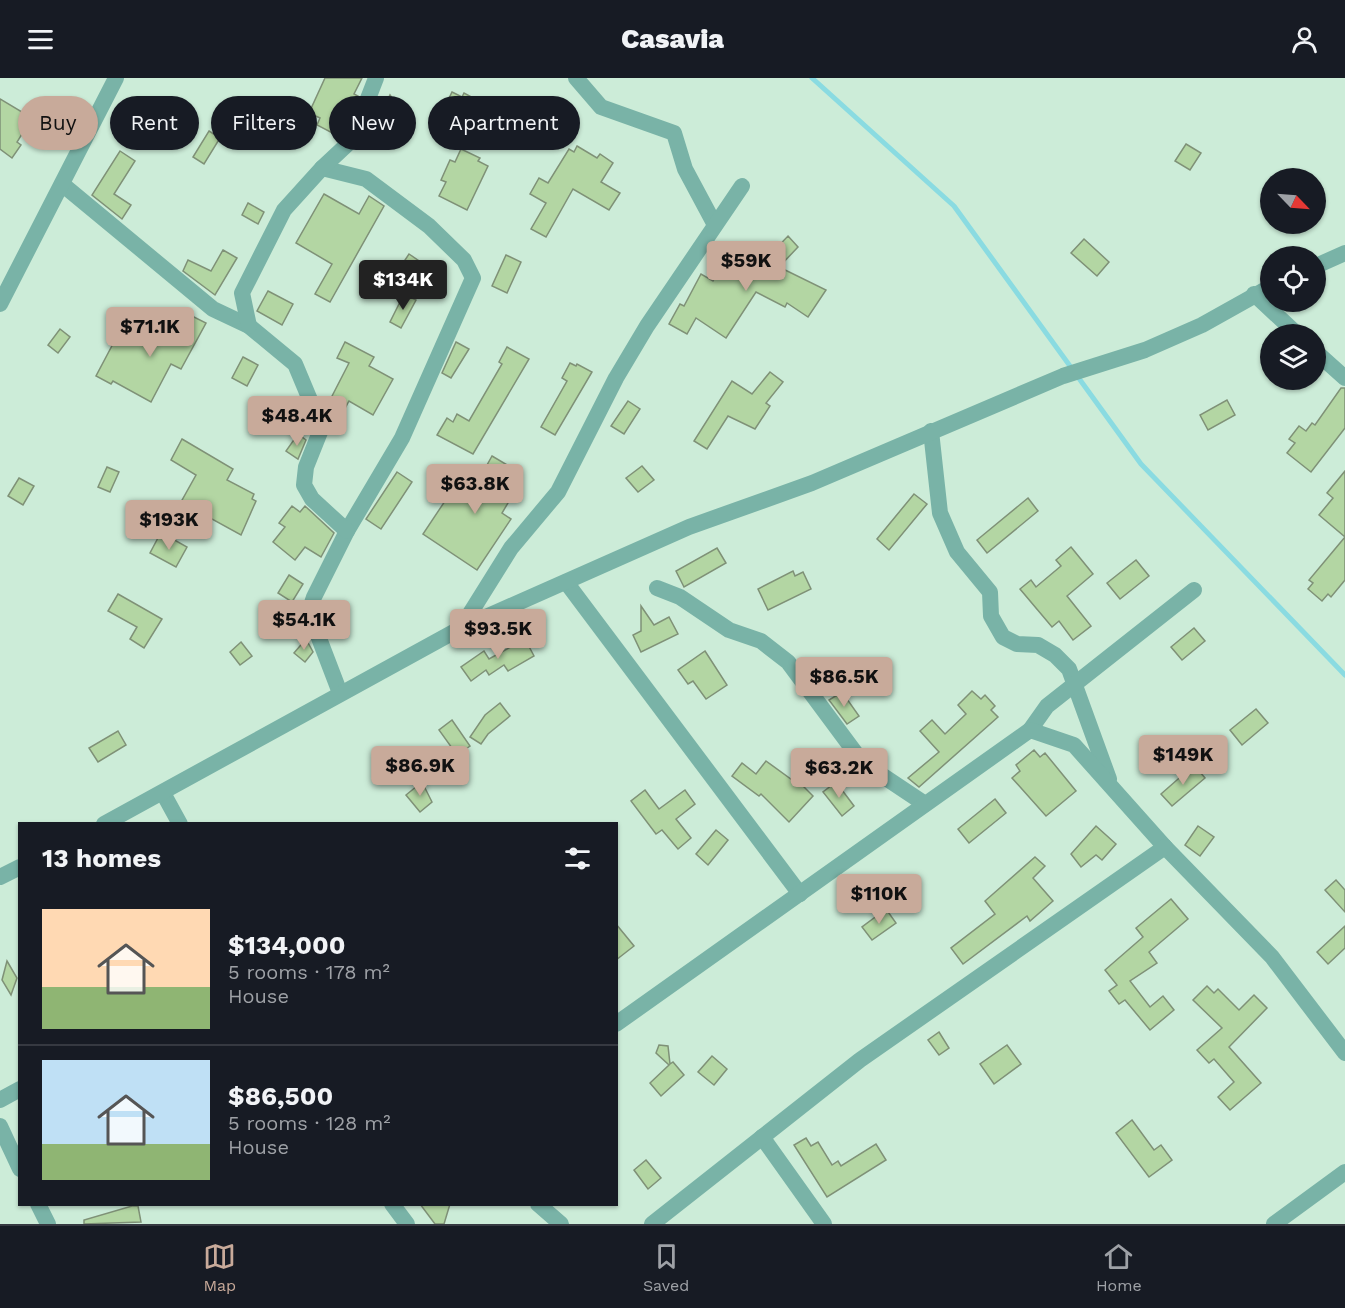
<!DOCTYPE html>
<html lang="en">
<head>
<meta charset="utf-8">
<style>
  :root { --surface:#171b24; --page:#242831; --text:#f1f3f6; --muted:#9ea1a6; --line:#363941; --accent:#c8aa9a }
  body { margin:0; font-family:"Work Sans",sans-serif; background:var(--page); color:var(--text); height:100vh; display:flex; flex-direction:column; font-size:22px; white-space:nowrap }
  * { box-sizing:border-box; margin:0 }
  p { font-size:20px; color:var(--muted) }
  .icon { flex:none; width:33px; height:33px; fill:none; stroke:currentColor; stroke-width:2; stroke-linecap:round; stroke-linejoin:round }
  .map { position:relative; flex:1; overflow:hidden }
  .side { position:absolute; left:18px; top:744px; width:600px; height:384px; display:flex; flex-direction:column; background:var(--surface); border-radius:0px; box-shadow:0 2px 4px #0004 }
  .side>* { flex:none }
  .guide { position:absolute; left:18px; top:18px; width:600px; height:54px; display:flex; gap:12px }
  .needle { width:39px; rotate:115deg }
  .tools { position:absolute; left:1260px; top:90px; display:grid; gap:12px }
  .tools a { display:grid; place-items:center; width:66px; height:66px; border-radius:50%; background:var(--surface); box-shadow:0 2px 4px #0004; font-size:30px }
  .price { position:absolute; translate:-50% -51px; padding:0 14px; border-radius:6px; background:var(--accent); color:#111; font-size:20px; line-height:39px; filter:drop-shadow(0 2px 3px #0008) }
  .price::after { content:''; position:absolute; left:50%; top:36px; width:18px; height:14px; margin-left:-9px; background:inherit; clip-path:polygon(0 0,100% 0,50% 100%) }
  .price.current { background:#222; color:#fff }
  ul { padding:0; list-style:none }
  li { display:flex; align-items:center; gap:18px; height:150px; padding:0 24px }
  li+li { border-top:2px solid var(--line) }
  li span { display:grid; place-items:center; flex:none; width:168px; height:120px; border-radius:0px; color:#555 }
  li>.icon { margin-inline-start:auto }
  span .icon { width:72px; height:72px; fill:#fffc; stroke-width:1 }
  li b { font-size:26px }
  h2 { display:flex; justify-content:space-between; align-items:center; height:72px; padding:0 24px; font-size:26px }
  .chip { padding:0 21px; border-radius:27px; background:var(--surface); box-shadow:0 2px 4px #0004; font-size:21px; line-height:54px }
  .chip.current { background:var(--accent); color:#111 }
  header { display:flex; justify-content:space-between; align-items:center; height:78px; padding:0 24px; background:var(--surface); font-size:27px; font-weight:800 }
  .menu { display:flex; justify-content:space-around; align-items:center; height:84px; border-top:2px solid var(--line); background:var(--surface); font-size:16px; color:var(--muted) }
  .menu a { display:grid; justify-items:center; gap:3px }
  .menu .current { color:var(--accent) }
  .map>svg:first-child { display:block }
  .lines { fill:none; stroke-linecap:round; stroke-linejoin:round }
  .stream { stroke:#8adbe1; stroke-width:5 }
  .building { fill:#b3d6a3; stroke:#7f9177; stroke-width:1.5 }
  .minor { stroke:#79b3a7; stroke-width:16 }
</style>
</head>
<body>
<header><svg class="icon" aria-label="menu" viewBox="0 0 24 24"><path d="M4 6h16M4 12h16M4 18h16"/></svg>Casavia<svg class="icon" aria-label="person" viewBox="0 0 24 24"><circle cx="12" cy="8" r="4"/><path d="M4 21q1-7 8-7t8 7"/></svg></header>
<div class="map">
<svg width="1345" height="1146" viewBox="0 0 1345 1146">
  <rect width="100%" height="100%" fill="#ccecd8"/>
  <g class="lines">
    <!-- stream -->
    <path class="stream" d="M812,0L954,128L1141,386L1345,597"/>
  </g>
  <!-- building -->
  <g class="building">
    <path d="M325,0H362L354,16L358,18L340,59L317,47L320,40L309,35Z"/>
    <path d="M452,14L462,19L464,15L481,24L476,34L481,37L469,63L438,43Z"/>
    <path d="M390,17L404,37L394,56L375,46Z"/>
    <path d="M0,21L32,40L17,64L21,67L12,80L0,71Z"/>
    <path d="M168,25L185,33L171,63L154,55Z"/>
    <path d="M209,53L220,60L204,86L193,79Z"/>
    <path d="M1186,66L1201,75L1190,92L1175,83Z"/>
    <path d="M577,68L597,80L600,76L613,85L601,104L620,115L609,132L573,111L546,159L531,151L546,125L530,116L539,100L548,105L569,71L574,74Z"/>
    <path d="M461,71L480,80L478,83L488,88L467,132L439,118L446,104L441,102L450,82L455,84Z"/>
    <path d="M120,73L135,83L114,116L131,127L122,141L92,117Z"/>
    <path d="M324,116L359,136L369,118L384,128L330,224L315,216L332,186L296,165Z"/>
    <path d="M248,125L264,134L258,146L242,137Z"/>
    <path d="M788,158L798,169L779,189L826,212L808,239L787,225L785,229L756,214L726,260L696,240L687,256L669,246L680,226L684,228L701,196L713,203L724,182L746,193L756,175L767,180Z"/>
    <path d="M1084,161L1109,184L1097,198L1071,175Z"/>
    <path d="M223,172L237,180L215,217L183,193L188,182L211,193Z"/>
    <path d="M409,176L422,185L409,203L397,194Z"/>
    <path d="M506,177L521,184L507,215L492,208Z"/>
    <path d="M268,213L293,226L282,247L257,233Z"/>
    <path d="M404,216L416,222L401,250L390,244Z"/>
    <path d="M184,234L206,245L181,291L171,286L151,324L113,303L111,306L96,298L114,264L120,267L127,255L138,261L143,253L166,267Z"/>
    <path d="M60,251L70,259L58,275L48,267Z"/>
    <path d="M345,264L374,279L369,288L393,301L373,337L349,323L343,334L328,326L349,285L337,280Z"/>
    <path d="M456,264L469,271L451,300L442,295Z"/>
    <path d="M507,269L529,281L473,376L437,357L447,340L453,344L457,336L469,343L502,286L499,284Z"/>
    <path d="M243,279L258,287L247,308L232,300Z"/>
    <path d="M570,285L576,288L577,286L592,294L555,357L541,349L567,303L562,300Z"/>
    <path d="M770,294L783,304L766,325L770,328L755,351L728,338L707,371L694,363L732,303L752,316Z"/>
    <path d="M1341,310H1345V350L1311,394L1287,375L1295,365L1289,361L1299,348L1306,353L1312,345L1315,347Z"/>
    <path d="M1227,322L1235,337L1208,352L1200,337Z"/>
    <path d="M628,323L640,331L624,356L611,348Z"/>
    <path d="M298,356L306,362L298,381L286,373Z"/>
    <path d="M182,361L233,391L227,402L254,416L252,421L256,423L241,457L181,424L196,397L171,382Z"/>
    <path d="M492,378L519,394L515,402L520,405L502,435L511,441L477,492L423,456L457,405L472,414Z"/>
    <path d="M642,388L654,402L638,414L626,400Z"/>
    <path d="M107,389L119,394L110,414L98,409Z"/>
    <path d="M1345,393V502L1331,519L1328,516L1322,523L1308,511L1313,505L1309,502L1345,459L1319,437L1333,420L1327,415Z"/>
    <path d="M397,394L412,404L381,451L366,441Z"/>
    <path d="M19,400L34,408L23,427L8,418Z"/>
    <path d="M914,416L927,426L889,472L877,461Z"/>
    <path d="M1028,420L1038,433L987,475L977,462Z"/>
    <path d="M292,428L300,434L305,428L334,455L321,479L305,469L295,482L273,464L285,449L279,445Z"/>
    <path d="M159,458L169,464L171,460L187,469L176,489L150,475Z"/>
    <path d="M1071,469L1093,496L1067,518L1091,548L1073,562L1059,543L1052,549L1020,511L1031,502L1036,509L1061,488L1056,482Z"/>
    <path d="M717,470L726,485L684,509L676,493Z"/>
    <path d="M1136,482L1149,498L1120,521L1107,505Z"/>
    <path d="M793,493L795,498L803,494L811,511L768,532L758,511Z"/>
    <path d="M289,497L303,506L292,524L278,515Z"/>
    <path d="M118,516L162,541L144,570L130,561L137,549L108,533Z"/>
    <path d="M641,528L654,547L669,539L678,556L641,574L633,557L641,553Z"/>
    <path d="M1194,550L1205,563L1182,582L1171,569Z"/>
    <path d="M306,561L313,574L305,584L294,575Z"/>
    <path d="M525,561L534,578L508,593L504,587L489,597L486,592L471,603L461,589L484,573L489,581Z"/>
    <path d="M241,564L252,578L240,587L230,574Z"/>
    <path d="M705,573L727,607L706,621L693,603L688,606L678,592Z"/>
    <path d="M972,613L981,621L985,617L995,628L991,632L998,639L919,709L908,700L939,674L920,653L932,642L945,656L966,636L958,627Z"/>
    <path d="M842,614L859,638L847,646L829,622Z"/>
    <path d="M500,625L510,638L488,656L481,666L470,659L485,637Z"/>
    <path d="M1256,631L1268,645L1242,667L1230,652Z"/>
    <path d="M452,642L470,668L457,677L439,652Z"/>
    <path d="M118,653L126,667L98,684L89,670Z"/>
    <path d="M1034,672L1040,679L1045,675L1076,713L1046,738L1012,700L1020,693L1016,687Z"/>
    <path d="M766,683L795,704L797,702L813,718L789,744L761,716L759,718L732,698L742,685L756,696Z"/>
    <path d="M1194,687L1205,700L1172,728L1161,716Z"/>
    <path d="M422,704L432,724L420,734L406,717Z"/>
    <path d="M836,704L854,728L842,738L823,714Z"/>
    <path d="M645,712L659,731L685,712L695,726L676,741L691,760L678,771L662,752L656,756L631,723Z"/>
    <path d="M995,721L1006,735L969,765L958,751Z"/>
    <path d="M1096,748L1116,766L1102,782L1096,777L1081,789L1071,776Z"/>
    <path d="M1198,748L1214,759L1200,778L1185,767Z"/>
    <path d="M716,752L728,762L708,787L696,776Z"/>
    <path d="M1035,779L1045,788L1033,800L1053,823L1030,843L1027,838L963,886L951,870L995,836L985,823Z"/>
    <path d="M1336,802L1345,812V834L1325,812Z"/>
    <path d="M1171,821L1188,841L1149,874L1157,885L1130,903L1150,929L1163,918L1174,932L1150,952L1125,922L1119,926L1109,913L1117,907L1105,892L1143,859L1136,850Z"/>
    <path d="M886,831L896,845L872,862L862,849Z"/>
    <path d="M616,846L634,868L616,882Z"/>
    <path d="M1345,848V870L1328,886L1317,874Z"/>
    <path d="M7,883L17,900L11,917L2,902Z"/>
    <path d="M1207,908L1214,915L1218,911L1239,932L1254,917L1267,930L1229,969L1261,1005L1230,1032L1218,1019L1234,1004L1214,981L1209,985L1197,972L1222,950L1193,922Z"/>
    <path d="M939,954L949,970L939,977L928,962Z"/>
    <path d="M659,967L668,968L670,986L673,984L684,997L661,1018L650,1005L669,987L656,975Z"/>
    <path d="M1007,967L1021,986L994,1006L980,986Z"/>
    <path d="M712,978L727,991L714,1007L698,994Z"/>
    <path d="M1132,1042L1154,1072L1161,1067L1172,1082L1149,1099L1116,1055Z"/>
    <path d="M806,1060L811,1068L818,1064L832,1087L838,1083L841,1088L876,1066L886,1082L827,1119L794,1067Z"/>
    <path d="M646,1082L661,1100L648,1111L634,1092Z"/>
    <path d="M420,1126H450L444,1146H435Z"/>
    <path d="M132,1128H138L141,1144L84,1146V1142Z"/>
  </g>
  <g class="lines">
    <!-- minor -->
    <g class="minor">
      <path d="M576,0L601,29L674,55L685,91L715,147"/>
      <path d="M322,90L366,101L429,148L464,182L473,200L402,360L347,453L314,519L309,534L340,615"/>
      <path d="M62,106L213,231L249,248L295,286L313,329L320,354L306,389L304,407L312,421L347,453"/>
      <path d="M1316,188L1345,175"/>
      <path d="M1254,216L1297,256"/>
      <path d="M0,226L116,0"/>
      <path d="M249,248L242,215L284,132L322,90L352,62L376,0"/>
      <path d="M1316,274L1345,300"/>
      <path d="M931,353L940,435L957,474L990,514L991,538L1003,559L1017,566L1038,567L1055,577L1069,591L1109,701"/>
      <path d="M566,504L800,816"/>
      <path d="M657,510L680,519L729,552L761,563L788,584L857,677L883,698L925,726"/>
      <path d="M461,550L511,470L558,414L616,300L647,248L742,108"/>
      <path d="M1030,652L1047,628L1194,512"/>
      <path d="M163,715L180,746"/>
      <path d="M104,746L461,550L689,449L812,405L1063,298L1145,272L1202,247L1270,209"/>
      <path d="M0,799L20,789"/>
      <path d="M616,946L1030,652L1074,667L1165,769L1272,879L1345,975"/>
      <path d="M0,1022L20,1011"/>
      <path d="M0,1048L20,1091"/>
      <path d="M762,1059L824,1146"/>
      <path d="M38,1126L48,1146"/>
      <path d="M392,1126L407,1146"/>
      <path d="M538,1126L561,1146"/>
      <path d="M652,1146L860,982L1165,769"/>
      <path d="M1274,1146L1345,1094"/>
    </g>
  </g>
</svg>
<div class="tools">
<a><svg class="needle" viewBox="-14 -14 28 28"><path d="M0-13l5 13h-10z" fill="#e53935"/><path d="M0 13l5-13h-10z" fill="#9ea1a6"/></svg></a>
<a><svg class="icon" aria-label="locate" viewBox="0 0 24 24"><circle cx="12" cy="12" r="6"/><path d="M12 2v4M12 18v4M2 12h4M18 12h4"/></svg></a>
<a><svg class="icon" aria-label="layers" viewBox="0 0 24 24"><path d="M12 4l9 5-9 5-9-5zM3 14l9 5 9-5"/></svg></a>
</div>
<b class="price" style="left:746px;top:214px">$59K</b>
<b class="price current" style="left:403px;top:233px">$134K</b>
<b class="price" style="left:150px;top:280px">$71.1K</b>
<b class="price" style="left:297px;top:369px">$48.4K</b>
<b class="price" style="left:475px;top:437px">$63.8K</b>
<b class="price" style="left:169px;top:473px">$193K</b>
<b class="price" style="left:304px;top:573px">$54.1K</b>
<b class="price" style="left:498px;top:582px">$93.5K</b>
<b class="price" style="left:844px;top:630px">$86.5K</b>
<b class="price" style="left:1183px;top:708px">$149K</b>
<b class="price" style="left:420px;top:719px">$86.9K</b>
<b class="price" style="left:839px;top:721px">$63.2K</b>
<b class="price" style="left:879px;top:847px">$110K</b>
<div class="guide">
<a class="chip current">Buy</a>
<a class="chip">Rent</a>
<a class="chip">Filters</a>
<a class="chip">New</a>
<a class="chip">Apartment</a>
</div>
<section class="side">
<h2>13 homes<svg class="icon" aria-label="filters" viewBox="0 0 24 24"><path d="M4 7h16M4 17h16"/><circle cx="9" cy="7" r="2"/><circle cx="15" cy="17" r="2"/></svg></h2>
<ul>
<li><span style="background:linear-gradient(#ffd9b3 65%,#8fb573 0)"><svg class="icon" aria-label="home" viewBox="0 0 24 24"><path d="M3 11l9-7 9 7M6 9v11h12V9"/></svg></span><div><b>$134,000</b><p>5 rooms · 178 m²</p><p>House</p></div></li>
<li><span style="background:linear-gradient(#bfe0f5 70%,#8fb573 0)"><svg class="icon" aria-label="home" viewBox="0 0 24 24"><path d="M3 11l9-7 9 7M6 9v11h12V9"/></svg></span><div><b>$86,500</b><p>5 rooms · 128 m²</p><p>House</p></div></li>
</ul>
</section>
</div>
<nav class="menu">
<a class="current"><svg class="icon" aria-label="map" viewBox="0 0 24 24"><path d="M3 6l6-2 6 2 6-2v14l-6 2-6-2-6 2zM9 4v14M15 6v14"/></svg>Map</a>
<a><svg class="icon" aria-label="saved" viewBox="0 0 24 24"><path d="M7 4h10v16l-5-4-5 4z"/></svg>Saved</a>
<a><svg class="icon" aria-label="home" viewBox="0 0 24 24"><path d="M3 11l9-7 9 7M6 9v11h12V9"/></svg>Home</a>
</nav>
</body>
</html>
